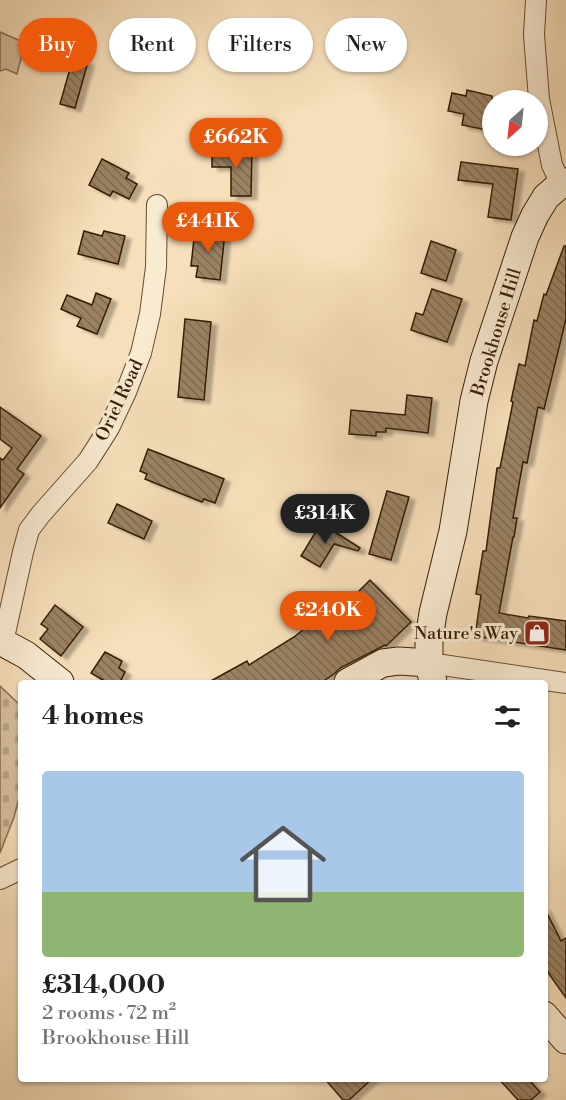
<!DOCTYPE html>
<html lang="en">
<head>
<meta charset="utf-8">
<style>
  :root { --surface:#fff; --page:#f2f2f2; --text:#202124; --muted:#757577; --line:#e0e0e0; --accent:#ea580c }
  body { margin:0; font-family:"Libre Bodoni",serif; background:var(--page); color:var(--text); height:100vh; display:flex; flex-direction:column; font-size:22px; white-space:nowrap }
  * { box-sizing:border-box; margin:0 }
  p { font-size:20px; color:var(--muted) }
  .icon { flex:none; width:33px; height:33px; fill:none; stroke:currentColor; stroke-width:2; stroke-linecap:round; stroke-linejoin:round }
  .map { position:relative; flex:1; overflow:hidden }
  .panel { position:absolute; left:18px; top:680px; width:530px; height:402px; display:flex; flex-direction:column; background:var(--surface); border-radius:6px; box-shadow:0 2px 4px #0004 }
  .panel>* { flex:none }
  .top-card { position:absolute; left:18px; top:18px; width:531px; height:54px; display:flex; gap:12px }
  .needle { width:39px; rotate:207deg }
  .tools { position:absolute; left:482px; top:90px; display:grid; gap:12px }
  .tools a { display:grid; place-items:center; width:66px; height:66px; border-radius:50%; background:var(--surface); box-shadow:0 2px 4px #0004; font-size:30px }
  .price { position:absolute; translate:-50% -51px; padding:0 14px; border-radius:21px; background:var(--accent); color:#fff; font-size:20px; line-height:39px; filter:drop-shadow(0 2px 3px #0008) }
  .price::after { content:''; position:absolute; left:50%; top:36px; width:18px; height:14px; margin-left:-9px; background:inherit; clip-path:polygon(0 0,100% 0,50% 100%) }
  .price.active { background:#222; color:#fff }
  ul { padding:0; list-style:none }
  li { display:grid; align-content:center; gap:12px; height:318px; padding:0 24px }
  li+li { border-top:2px solid var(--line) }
  li span { display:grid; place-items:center; height:186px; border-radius:6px; color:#555 }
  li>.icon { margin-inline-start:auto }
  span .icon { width:108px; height:108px; fill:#fffc; stroke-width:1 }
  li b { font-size:26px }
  h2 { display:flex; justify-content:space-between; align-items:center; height:72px; padding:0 24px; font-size:26px }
  .tag { padding:0 21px; border-radius:27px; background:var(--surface); box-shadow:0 2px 4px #0004; font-size:21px; line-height:54px }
  .tag.active { background:var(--accent); color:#fff }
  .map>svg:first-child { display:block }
  .grass { fill:#d5be9b; stroke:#866e50; stroke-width:1.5 }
  .cemetery { fill:url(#cemetery-stones); stroke:#866e50; stroke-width:1.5 }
  .building { fill:url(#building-back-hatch); stroke:#361d05; stroke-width:1.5; filter:url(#shadow) }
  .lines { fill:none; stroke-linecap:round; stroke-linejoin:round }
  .street-casing { stroke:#664e32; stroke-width:22 }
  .secondary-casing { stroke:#361d05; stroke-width:29 }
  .street { stroke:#f9ead2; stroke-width:20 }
  .secondary { stroke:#f9ead2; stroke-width:27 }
  .labels { text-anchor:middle; stroke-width:6; stroke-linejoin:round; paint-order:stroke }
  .street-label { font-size:18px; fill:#361d05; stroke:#f9ead2 }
  .poi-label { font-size:18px; fill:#361d05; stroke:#f9ead2; text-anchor:end }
</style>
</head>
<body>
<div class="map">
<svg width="566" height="1100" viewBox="0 0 566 1100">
  <defs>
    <pattern id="cemetery-stones" width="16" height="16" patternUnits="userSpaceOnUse" patternTransform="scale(1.5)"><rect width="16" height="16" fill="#d5be9b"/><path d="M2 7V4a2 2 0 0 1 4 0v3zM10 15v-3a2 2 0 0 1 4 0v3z" fill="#b7a384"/></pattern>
    <pattern id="building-back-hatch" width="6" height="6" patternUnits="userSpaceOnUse" patternTransform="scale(1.5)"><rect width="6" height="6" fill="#9a8263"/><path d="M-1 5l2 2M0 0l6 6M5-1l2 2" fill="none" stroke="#7e6a50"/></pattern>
    <filter id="shadow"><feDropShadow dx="6" dy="3.5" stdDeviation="1.5" flood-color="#0004"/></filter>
  </defs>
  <rect width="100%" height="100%" fill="#f6dfba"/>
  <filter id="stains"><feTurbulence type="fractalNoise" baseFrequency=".00333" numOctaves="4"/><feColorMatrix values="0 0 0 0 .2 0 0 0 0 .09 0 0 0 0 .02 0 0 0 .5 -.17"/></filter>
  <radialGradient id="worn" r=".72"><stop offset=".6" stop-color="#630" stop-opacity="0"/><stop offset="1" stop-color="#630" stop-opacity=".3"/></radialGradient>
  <!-- grass -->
  <path class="grass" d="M0,32L25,43L17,74L6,69L0,71Z"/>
  <!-- cemetery -->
  <path class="cemetery" d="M0,686L21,706V791L14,817L0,853Z"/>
  <!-- building -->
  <g class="building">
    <path d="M73,58L88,62L75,108L60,104Z"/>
    <path d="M467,90L492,96V131L462,125L464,114L448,111L452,93L466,96Z"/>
    <path d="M212,149L252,150L251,196H231V167H212Z"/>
    <path d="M102,159L129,173L126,178L137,184L129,199L113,191L110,196L89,185Z"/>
    <path d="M461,162L518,169L511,220L488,217L493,184L458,180Z"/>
    <path d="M195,229L225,232L220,280L196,277L198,266H191Z"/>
    <path d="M84,231L102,236L104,231L125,236L118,264L78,254Z"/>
    <path d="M431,241L456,250L446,281L421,273Z"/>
    <path d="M564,246H566V319L544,409L538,407L527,463L523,462L513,518H517L514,537H513L499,613L528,618L529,616L566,621V650L475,636L481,595L476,594L483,551H486L497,468H500L513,402L511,401L519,364L525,366L534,320L537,321L544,294L546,295Z"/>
    <path d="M432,289L462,299L447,342L411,330L416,313L423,315Z"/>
    <path d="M96,293L111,299L97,334L77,326L81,318L61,309L67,295L92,305Z"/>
    <path d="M185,319L211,322L204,400L178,397Z"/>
    <path d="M407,395L432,398L428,433L386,428V432H376V436L349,434L351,410L405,415Z"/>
    <path d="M0,407L41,436L17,469L24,474L0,508V458L3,460L12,448L0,439Z"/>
    <path d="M148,449L224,479L215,503L204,499L202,502L145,479L147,474L140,471Z"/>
    <path d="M387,491L409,497L391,560L369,554Z"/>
    <path d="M117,504L152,521L144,539L108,523Z"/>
    <path d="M321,523L360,548L358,551L334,544L320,567L301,556Z"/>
    <path d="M370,580L411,622L386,646L385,645L340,668L334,674L322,682H209L247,661L249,665L294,637L330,608L335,615Z"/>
    <path d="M55,605L83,627L61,656L40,639L48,629L41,624Z"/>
    <path d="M105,652L122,661L119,668L125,672L120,682H106L91,673Z"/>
    <path d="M544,907L561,941L566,938V998L544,967Z"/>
    <path d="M324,1078H373L349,1100H343Z"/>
    <path d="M498,1078H527L540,1092L531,1100H518Z"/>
  </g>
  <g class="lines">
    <defs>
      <g id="street">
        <path d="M536,0L534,35L539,99L552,165L561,184"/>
        <path d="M3,642L23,552L29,530L41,514L88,461L109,428L126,392L141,353L150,314L156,267L157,205"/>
        <path d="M429,663L566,683"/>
        <path d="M0,879L21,869"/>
      </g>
      <g id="secondary">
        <path d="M0,641L26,655L60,682"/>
        <path d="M348,682L383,663L399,661L429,663"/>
        <path d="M433,682L429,663V639L433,613L453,531L474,401L484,361L525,237L535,215L546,197L561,184L566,182"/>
        <path d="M544,1015L566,1040"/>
      </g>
    </defs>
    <!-- street casing -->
    <use href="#street" class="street-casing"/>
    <!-- secondary casing -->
    <use href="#secondary" class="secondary-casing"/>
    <!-- street -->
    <use href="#street" class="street"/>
    <!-- secondary -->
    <use href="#secondary" class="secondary"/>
  </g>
  <!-- icons -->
  <defs>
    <symbol id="shop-square" viewBox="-11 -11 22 22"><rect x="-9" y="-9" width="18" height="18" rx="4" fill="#8f2418" stroke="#f9ead2"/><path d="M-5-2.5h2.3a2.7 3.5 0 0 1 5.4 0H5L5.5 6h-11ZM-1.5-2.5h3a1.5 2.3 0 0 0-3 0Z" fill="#fff"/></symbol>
  </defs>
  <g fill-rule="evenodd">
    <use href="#shop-square" x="522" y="618" width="30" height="30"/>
  </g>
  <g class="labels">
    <!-- street labels -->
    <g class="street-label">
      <text transform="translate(496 332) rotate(-73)" y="6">Brookhouse Hill</text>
      <text transform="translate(119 400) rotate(-65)" y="6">Oriel Road</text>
    </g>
    <!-- poi labels -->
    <g class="poi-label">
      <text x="518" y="639">Nature's Way</text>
    </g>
  </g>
  <rect width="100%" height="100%" filter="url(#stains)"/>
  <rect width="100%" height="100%" fill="url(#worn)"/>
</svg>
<div class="tools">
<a><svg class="needle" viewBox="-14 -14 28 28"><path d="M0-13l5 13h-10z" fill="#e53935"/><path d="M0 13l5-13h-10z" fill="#757577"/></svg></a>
</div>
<b class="price" style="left:236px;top:169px">£662K</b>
<b class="price" style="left:208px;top:253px">£441K</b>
<b class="price active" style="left:325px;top:545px">£314K</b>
<b class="price" style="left:328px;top:642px">£240K</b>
<div class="top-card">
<a class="tag active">Buy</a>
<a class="tag">Rent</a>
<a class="tag">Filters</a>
<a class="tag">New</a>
</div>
<section class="panel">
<h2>4 homes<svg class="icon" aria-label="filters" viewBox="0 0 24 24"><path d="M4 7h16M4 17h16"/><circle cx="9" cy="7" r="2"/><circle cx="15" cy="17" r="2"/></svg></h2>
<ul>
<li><span style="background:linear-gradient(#a9c7e8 65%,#8fb573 0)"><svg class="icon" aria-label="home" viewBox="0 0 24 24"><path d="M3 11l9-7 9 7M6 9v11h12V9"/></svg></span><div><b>£314,000</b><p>2 rooms · 72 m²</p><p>Brookhouse Hill</p></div></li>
</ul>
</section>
</div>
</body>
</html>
